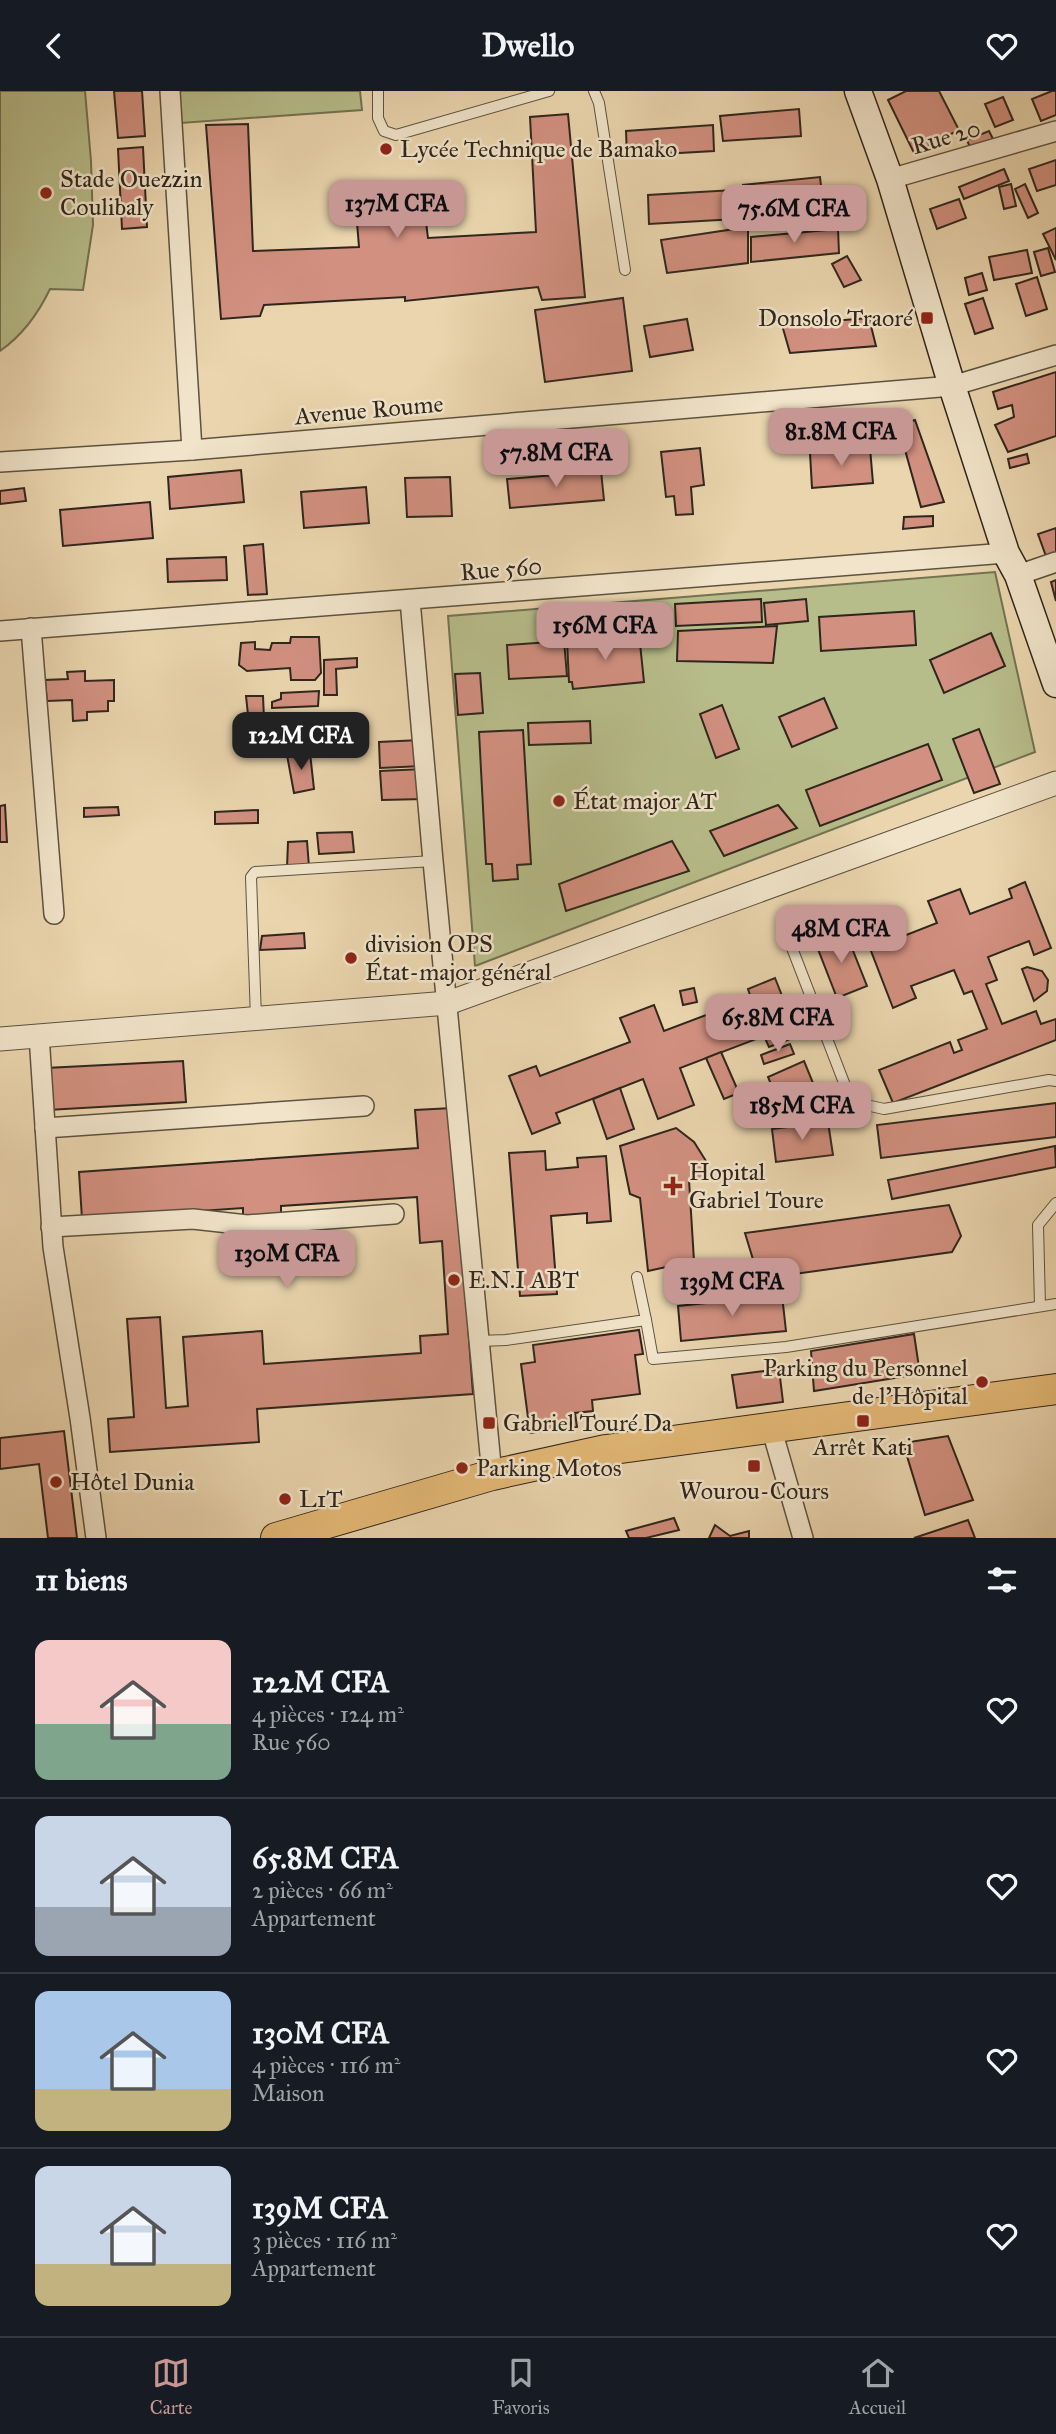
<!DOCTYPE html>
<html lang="fr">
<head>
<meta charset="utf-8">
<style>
  :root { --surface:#171b24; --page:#242831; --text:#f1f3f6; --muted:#9ea1a6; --line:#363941; --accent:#c59692 }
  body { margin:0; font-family:"IM FELL Great Primer",serif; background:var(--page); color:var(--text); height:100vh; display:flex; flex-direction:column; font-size:26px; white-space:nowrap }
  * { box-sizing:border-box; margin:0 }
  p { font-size:23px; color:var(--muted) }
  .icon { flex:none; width:38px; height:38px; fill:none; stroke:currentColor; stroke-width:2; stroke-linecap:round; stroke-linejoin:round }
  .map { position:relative; height:1447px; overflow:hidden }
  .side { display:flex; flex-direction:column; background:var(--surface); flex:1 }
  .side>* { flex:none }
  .price { position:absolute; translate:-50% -60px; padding:0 16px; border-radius:14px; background:var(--accent); color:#111; font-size:23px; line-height:46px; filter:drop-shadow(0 2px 4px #0008) }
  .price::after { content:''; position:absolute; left:50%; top:42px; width:21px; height:16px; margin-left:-10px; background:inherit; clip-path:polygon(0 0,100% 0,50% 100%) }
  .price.selected { background:#222; color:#fff }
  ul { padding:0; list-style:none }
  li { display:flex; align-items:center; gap:21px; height:175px; padding:0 35px }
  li+li { border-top:2px solid var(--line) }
  li span { display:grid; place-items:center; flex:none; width:196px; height:140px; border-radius:14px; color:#555 }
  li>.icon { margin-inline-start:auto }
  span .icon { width:84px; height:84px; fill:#fffc; stroke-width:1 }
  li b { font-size:30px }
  h2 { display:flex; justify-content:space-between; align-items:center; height:84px; padding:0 35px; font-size:30px }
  header { display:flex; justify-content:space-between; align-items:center; height:91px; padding:0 35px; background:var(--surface); font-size:32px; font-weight:700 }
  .tab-bar { display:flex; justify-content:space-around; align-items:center; height:98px; border-top:2px solid var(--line); background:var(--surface); font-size:19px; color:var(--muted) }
  .tab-bar a { display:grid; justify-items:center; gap:4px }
  .tab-bar .selected { color:var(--accent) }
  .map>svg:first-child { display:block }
  .green { fill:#b7bd8a; stroke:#737253; stroke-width:2 }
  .building { fill:#d29080; stroke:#2f261c; stroke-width:2 }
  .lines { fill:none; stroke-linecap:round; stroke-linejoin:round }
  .service-casing { stroke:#5e5240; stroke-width:12 }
  .minor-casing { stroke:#5e5240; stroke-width:22 }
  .tertiary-casing { stroke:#5e5240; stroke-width:25 }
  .secondary-casing { stroke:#2f261c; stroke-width:29 }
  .primary-casing { stroke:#2f261c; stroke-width:32 }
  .service { stroke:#f1e4ca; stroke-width:10 }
  .minor { stroke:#f1e4ca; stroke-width:19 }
  .tertiary { stroke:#f1e4ca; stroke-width:23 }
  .secondary { stroke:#f1e4ca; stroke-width:26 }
  .primary { stroke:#e5ba77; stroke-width:30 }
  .poi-dot { fill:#8f2418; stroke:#f1e4ca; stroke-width:2.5 }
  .labels { text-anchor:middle; stroke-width:5; stroke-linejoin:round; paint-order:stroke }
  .street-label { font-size:24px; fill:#2f261c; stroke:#f1e4ca }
  .poi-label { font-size:24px; fill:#2f261c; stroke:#f1e4ca; text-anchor:start }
</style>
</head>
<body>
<header><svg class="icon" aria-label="back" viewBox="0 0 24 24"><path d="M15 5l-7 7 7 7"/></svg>Dwello<svg class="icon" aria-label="heart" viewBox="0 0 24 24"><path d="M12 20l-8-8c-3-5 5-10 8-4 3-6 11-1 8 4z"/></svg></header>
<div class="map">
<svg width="1056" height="1447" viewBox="0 0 1056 1447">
  <rect width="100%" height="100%" fill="#ead5ae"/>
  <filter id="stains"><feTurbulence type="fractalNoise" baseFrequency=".00286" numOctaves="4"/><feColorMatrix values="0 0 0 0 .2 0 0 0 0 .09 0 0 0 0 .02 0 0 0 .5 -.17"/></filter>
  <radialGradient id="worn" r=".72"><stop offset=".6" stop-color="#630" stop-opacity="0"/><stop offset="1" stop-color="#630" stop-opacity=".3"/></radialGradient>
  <!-- green -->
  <g class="green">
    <path d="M0,0H85L91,70L93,134L83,199L50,198C38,223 23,244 0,260Z"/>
    <path d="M178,0H360L362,19L181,32Z"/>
    <path d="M995,481L1035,661L475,875L448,525Z"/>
  </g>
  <!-- building -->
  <g class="building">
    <path d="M114,0H142L145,45L118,47Z"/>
    <path d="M906,0H939L959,39L914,62L888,9Z"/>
    <path d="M1052,0H1056V24L1041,30L1032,8Z"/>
    <path d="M1003,6L1013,29L995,36L985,13Z"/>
    <path d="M799,18L801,45L723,50L720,25Z"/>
    <path d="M568,23L585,206L542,209L538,196L405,210V206L264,214L260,225L221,228L206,34L248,33L253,160L359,156L355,107L422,99L428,147L536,141L530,26Z"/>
    <path d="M713,34L714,60L627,65L626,40Z"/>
    <path d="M989,40L994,50L971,59L967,49Z"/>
    <path d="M143,56L147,136L122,138L118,58Z"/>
    <path d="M1056,69V94L1037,100L1029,78Z"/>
    <path d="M1004,78L1009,90L964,108L959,96Z"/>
    <path d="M820,86L823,113L745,118L743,94Z"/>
    <path d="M1011,93L1016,115L1004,118L999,96Z"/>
    <path d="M1025,93L1038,122L1028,127L1015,98Z"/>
    <path d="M734,99L736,128L649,133L648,104Z"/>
    <path d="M959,108L966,127L937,138L930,118Z"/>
    <path d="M748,136V172L667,182L661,149Z"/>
    <path d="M1056,137V169L1043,143Z"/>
    <path d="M838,138L839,162L751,171V146Z"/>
    <path d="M1048,157L1055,181L1041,185L1034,161Z"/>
    <path d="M1027,159L1032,182L994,189L989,166Z"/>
    <path d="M847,165L861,189L844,196L832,173Z"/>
    <path d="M982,182L987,199L969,204L965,187Z"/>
    <path d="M1037,186L1047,218L1026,225L1016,193Z"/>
    <path d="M623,207L632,280L545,291L535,219Z"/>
    <path d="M983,207L993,237L975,243L965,213Z"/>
    <path d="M869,227L876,255L790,262L782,234Z"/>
    <path d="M687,228L693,259L650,266L644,235Z"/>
    <path d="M1056,281V345L1008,361L995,334L1014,326L1012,314L998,318L993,301Z"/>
    <path d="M915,329L944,411L921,416L898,334Z"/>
    <path d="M700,357L704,394L691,396L693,423L676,424L674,405L666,406L661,361Z"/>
    <path d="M870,357L873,392L812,397L810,362Z"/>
    <path d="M1027,363L1029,372L1010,377L1008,368Z"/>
    <path d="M241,379L244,411L170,418L168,386Z"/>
    <path d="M601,380L604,409L510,417L507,388Z"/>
    <path d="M450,386L452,425L407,426L405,387Z"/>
    <path d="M366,396L369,432L304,437L301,401Z"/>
    <path d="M24,397L26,410L0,413V400Z"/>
    <path d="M150,411L153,447L63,455L60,419Z"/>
    <path d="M933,425V435L903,438L904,426Z"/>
    <path d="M1056,437V464L1047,468L1038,443Z"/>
    <path d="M263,453L267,503L248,504L244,455Z"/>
    <path d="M226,466L227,489L168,491L167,468Z"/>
    <path d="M1056,489V510L1051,491Z"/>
    <path d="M761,508L762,531L676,535L675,513Z"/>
    <path d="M806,508L808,530L766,534L764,512Z"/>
    <path d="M914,520L916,554L821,560L819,526Z"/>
    <path d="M777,535L773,572L677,570L678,540Z"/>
    <path d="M991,542L1005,575L944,602L930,569Z"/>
    <path d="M639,543L644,591L573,598L572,591H569L567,550Z"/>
    <path d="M291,546H319L321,582L315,589H291L290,577L247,580L239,574L241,552L255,551V558L270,559L272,552H290Z"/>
    <path d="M564,550L567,585L509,588L507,554Z"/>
    <path d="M357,567V576L336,578L337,604H324V569Z"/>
    <path d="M85,580V590L114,589V610H108V620L87,621V629L73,630L72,609L47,610L45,589L68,588L67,581Z"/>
    <path d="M480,582L483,622L458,624L455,583Z"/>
    <path d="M319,600L318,615L272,617V611L281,608V602Z"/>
    <path d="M246,605H263L265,651L251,652Z"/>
    <path d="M824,607L837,637L792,656L779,626Z"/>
    <path d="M722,614L739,658L716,667L700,623Z"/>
    <path d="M590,630L591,652L529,654L528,632Z"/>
    <path d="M979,638L1000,693L974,702L953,648Z"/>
    <path d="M523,639L531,773L517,774L518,788L493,790L492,773H486L479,641Z"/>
    <path d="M420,649L422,675L380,677L379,651Z"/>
    <path d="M928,653L942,689L820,735L806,699Z"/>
    <path d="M310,662L314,698L294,702L287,664Z"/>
    <path d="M423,678L424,708L382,709L380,680Z"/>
    <path d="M5,714L7,751H0V715Z"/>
    <path d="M778,714L797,737L724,765L710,740Z"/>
    <path d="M118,716L119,724L84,726V717Z"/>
    <path d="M258,719V732L215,733V721Z"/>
    <path d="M352,741L354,761L319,763L317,742Z"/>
    <path d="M307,750L309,776L287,777L288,751Z"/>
    <path d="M672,750L689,780L566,820L559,793Z"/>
    <path d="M1025,791L1051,857L1034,864L1029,850L988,866L997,889L986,893L1002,933L1036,920L1041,933L1056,928V949L893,1012L879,979L950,951L954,962L962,959L958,949L987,938L972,900L964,903L954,879L911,895L916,907L893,917L866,847L886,839L891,850L937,832L928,810L960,798L970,823L1012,807L1009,798Z"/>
    <path d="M304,842L305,857L260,859L262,845Z"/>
    <path d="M846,842L867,895L837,907L816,853Z"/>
    <path d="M1027,876L1042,880L1048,889L1047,900L1034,910L1022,878Z"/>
    <path d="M775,887L798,945L769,956L764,945L680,977L694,1014L658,1028L643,988L556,1022L560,1032L532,1043L509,985L536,975L540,985L630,951L620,927L654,914L664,940L751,907L748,898Z"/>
    <path d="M694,897L697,911L683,914L680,900Z"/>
    <path d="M790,953L794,963L764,973L761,964Z"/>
    <path d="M721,961L739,1002L724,1008L706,967Z"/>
    <path d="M183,970L186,1011L48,1019L46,977Z"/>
    <path d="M804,970L813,992L777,1008L768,986Z"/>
    <path d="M620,997L634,1038L607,1048L593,1008Z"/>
    <path d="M1056,1012V1046L881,1067L877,1034Z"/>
    <path d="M452,1017L473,1303L257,1318L259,1351L110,1361L108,1328L134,1326L127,1228L160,1226L166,1317L188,1315L183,1246L262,1240L264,1273L421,1262L420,1245L448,1243L442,1150L420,1152L417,1106L281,1115V1122L243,1125V1117L82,1128L79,1081L418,1057L415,1019Z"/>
    <path d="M828,1031L833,1064L776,1071L772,1038Z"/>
    <path d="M676,1037L694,1051L706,1070L707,1087L689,1089L694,1170L648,1180L640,1107L630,1103L620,1055Z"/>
    <path d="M1055,1055L1056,1076L892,1108L888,1089Z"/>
    <path d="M545,1060L546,1079L578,1076L577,1067L606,1065L611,1130L587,1132V1122L551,1125L557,1203L520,1205L509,1062Z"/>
    <path d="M949,1114L961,1145L952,1161L766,1187L755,1175L745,1142Z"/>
    <path d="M742,1188L744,1206L702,1209L701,1192Z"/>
    <path d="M782,1204L786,1240L681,1250L678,1215Z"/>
    <path d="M639,1239L643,1263L635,1264L640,1303L592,1309L593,1320L575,1322L577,1336L530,1342L521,1273L535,1271L533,1254Z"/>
    <path d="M914,1243L920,1283L814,1300L811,1260Z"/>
    <path d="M779,1278L783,1311L737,1317L732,1284Z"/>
    <path d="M64,1340L77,1447H48L39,1373L0,1378V1347Z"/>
    <path d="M948,1345L973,1409L925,1424L903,1352Z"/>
    <path d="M674,1427L679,1439L646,1447H629L626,1440Z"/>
    <path d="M968,1429L975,1447H914Z"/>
    <path d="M715,1434L730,1445L749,1440V1447H709Z"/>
  </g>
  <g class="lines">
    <defs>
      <g id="service">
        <path d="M378,0V27L384,40L396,44L549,0"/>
        <path d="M594,0L599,12L625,179"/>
        <path d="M792,857L848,1002L866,1014L884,1018L1049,989L1056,990"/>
        <path d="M256,927L251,786L255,781L433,770"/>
        <path d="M1040,1215L1038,1134L1056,1112"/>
        <path d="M646,1229L653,1268L786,1256L1056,1213"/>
        <path d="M479,1250L506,1249L646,1229L637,1186"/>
      </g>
      <g id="minor">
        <path d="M170,0L192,359"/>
        <path d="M890,88L1056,40"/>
        <path d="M0,371L192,359L952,295L1056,264"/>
        <path d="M1018,484L1056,471"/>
        <path d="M410,509L433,770L492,1384"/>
        <path d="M31,537L54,823"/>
        <path d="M0,540L1006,462"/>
        <path d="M39,944L53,1156L80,1327L96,1447"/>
        <path d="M45,1037L364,1015"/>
        <path d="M51,1136L193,1128L247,1134L394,1123"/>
        <path d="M771,1336L803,1447"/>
      </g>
      <path id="tertiary" d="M0,948L448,912L1056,692"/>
      <path id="secondary" d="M858,0L890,88L952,295L1006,462L1018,484L1056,593"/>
      <path id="primary" d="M276,1447L492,1384L606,1359L1056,1298"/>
    </defs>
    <!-- service casing -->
    <use href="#service" class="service-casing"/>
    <!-- minor casing -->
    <use href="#minor" class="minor-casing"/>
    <!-- tertiary casing -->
    <use href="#tertiary" class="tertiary-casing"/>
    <!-- secondary casing -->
    <use href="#secondary" class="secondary-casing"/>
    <!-- primary casing -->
    <use href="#primary" class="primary-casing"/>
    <!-- service -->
    <use href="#service" class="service"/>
    <!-- minor -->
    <use href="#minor" class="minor"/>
    <!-- tertiary -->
    <use href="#tertiary" class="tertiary"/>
    <!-- secondary -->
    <use href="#secondary" class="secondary"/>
    <!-- primary -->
    <use href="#primary" class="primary"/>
  </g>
  <!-- markers -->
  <g class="poi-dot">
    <circle cx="386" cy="58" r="7"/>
    <circle cx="46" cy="102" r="7"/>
    <rect x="920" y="220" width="14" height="14" rx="3.5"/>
    <circle cx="559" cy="710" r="7"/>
    <circle cx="351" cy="867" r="7"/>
    <path d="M669.5 1084.5h7v7h7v7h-7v7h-7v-7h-7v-7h7z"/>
    <circle cx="454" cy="1189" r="7"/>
    <circle cx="982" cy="1291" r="7"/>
    <rect x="856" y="1323" width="14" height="14" rx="3.5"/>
    <rect x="482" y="1325" width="14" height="14" rx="3.5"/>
    <rect x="747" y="1368" width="14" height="14" rx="3.5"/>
    <circle cx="462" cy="1377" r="7"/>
    <circle cx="56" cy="1391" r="7"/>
    <circle cx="285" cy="1408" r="7"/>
  </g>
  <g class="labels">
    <!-- street labels -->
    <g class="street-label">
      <text transform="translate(946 46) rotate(-16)" y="8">Rue 20</text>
      <text transform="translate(369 319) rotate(-5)" y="8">Avenue Roume</text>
      <text transform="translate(501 478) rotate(-5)" y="8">Rue 560</text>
    </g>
    <!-- poi labels -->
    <g class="poi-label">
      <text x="400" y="66">Lycée Technique de Bamako</text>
      <text x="60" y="96">Stade Ouezzin<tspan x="60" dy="28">Coulibaly</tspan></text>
      <text x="913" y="235" text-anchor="end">Donsolo Traoré</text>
      <text x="573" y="718">État major AT</text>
      <text x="365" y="861">division OPS<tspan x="365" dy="28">État-major général</tspan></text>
      <text x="689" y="1089">Hopital<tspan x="689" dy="28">Gabriel Toure</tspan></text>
      <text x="468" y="1197">E.N.I ABT</text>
      <text x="968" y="1285" text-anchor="end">Parking du Personnel<tspan x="968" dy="28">de l'Hôpital</tspan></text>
      <text x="503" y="1340">Gabriel Touré Da</text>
      <text x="863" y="1364" text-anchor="middle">Arrêt Kati</text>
      <text x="476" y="1385">Parking Motos</text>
      <text x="70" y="1399">Hôtel Dunia</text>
      <text x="754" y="1408" text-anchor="middle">Wourou-Cours</text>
      <text x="299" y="1416">L1T</text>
    </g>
  </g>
  <rect width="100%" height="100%" filter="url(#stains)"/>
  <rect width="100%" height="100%" fill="url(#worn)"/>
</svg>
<b class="price" style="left:397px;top:149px">137M CFA</b>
<b class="price" style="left:794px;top:154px">75.6M CFA</b>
<b class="price" style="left:841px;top:377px">81.8M CFA</b>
<b class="price" style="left:556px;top:398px">57.8M CFA</b>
<b class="price" style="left:605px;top:571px">156M CFA</b>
<b class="price selected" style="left:301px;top:681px">122M CFA</b>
<b class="price" style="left:841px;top:874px">48M CFA</b>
<b class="price" style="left:778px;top:963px">65.8M CFA</b>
<b class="price" style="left:802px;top:1051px">185M CFA</b>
<b class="price" style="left:287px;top:1199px">130M CFA</b>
<b class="price" style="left:732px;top:1227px">139M CFA</b>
</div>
<section class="side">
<h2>11 biens<svg class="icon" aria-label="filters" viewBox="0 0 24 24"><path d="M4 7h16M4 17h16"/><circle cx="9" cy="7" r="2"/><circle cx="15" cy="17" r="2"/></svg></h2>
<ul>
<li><span style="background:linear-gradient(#f6c9c9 60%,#7fa58c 0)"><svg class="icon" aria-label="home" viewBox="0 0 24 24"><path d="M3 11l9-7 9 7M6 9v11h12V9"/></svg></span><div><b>122M CFA</b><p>4 pièces · 124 m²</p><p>Rue 560</p></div><svg class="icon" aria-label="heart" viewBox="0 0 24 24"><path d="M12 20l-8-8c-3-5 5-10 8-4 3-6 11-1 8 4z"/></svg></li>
<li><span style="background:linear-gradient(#c9d6e8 65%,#9aa5b1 0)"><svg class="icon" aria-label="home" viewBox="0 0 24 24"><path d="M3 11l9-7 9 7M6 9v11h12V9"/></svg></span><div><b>65.8M CFA</b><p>2 pièces · 66 m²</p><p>Appartement</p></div><svg class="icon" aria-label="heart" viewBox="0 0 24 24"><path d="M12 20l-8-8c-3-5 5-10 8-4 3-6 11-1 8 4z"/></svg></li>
<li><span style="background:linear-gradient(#a9c7e8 70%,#c2b280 0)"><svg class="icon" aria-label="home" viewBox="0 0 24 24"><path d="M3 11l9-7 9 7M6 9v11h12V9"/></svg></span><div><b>130M CFA</b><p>4 pièces · 116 m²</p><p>Maison</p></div><svg class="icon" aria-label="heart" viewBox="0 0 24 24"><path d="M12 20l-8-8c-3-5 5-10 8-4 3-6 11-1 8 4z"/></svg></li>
<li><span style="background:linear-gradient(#c9d6e8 70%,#c2b280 0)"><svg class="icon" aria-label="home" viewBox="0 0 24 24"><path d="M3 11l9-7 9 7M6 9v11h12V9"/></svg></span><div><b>139M CFA</b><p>3 pièces · 116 m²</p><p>Appartement</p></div><svg class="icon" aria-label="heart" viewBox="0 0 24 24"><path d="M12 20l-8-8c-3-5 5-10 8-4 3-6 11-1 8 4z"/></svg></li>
</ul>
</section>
<nav class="tab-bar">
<a class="selected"><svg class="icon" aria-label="map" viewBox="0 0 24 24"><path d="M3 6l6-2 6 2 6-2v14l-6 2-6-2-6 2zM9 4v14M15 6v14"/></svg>Carte</a>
<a><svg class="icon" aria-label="saved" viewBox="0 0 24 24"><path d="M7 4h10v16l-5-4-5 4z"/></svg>Favoris</a>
<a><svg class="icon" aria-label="home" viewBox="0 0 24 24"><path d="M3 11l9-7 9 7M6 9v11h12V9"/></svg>Accueil</a>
</nav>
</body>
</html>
